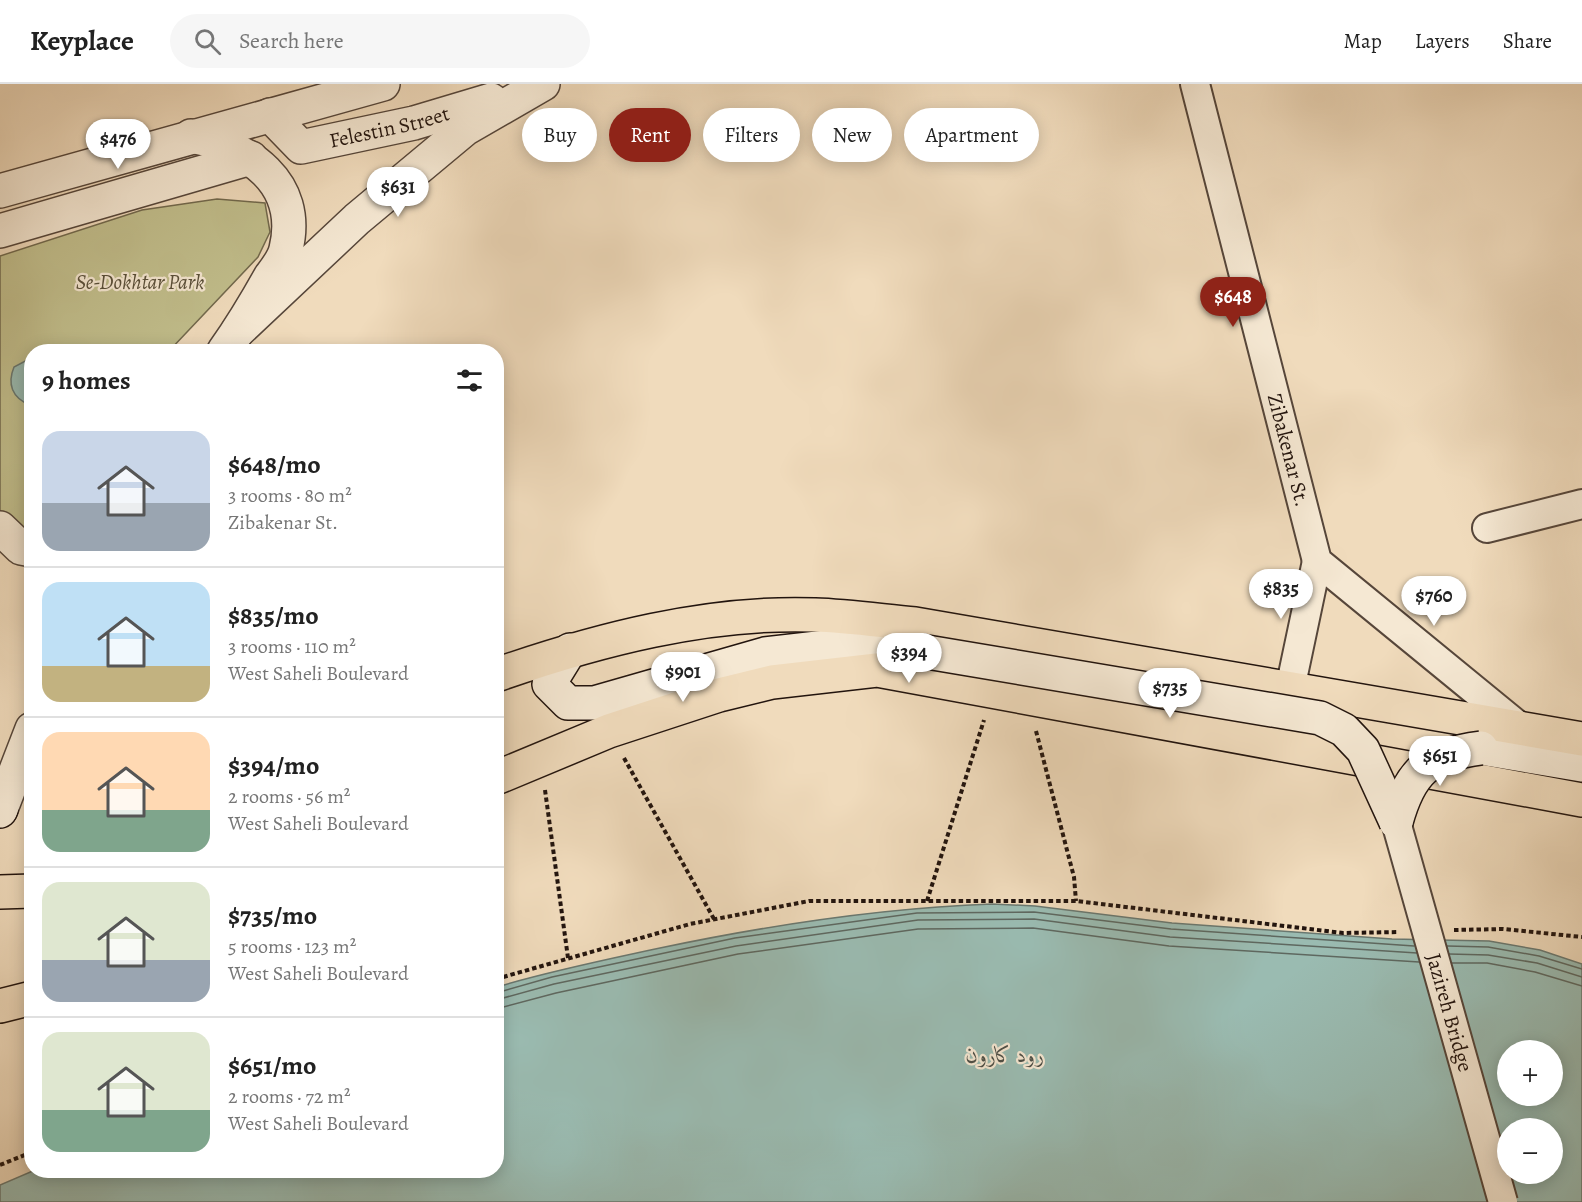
<!DOCTYPE html>
<html lang="en">
<head>
<meta charset="utf-8">
<style>
  :root { --surface:#fff; --page:#f6f6f6; --text:#222; --muted:#767676; --line:#e0e0e0; --accent:#8f2418 }
  body { margin:0; font-family:Alegreya,Amiri,serif; background:var(--page); color:var(--text); height:100vh; display:flex; flex-direction:column; font-size:22px; white-space:nowrap }
  * { box-sizing:border-box; margin:0 }
  p { font-size:20px; color:var(--muted) }
  .icon { flex:none; width:33px; height:33px; fill:none; stroke:currentColor; stroke-width:2; stroke-linecap:round; stroke-linejoin:round }
  .map { position:relative; flex:1; overflow:hidden }
  .details { position:absolute; left:24px; top:260px; width:480px; height:834px; display:flex; flex-direction:column; background:var(--surface); border-radius:24px; box-shadow:0 3px 15px #0003 }
  .details>* { flex:none }
  .hud { position:absolute; left:522px; top:24px; width:570px; height:54px; display:flex; gap:12px }
  .tools { position:absolute; left:1497px; top:956px; display:grid; gap:12px }
  .tools a { display:grid; place-items:center; width:66px; height:66px; border-radius:50%; background:var(--surface); box-shadow:0 3px 15px #0003; font-size:30px }
  .price { position:absolute; translate:-50% -51px; padding:0 14px; border-radius:21px; background:#fff; color:#222; font-size:20px; line-height:39px; filter:drop-shadow(0 2px 3px #0008) }
  .price::after { content:''; position:absolute; left:50%; top:36px; width:18px; height:14px; margin-left:-9px; background:inherit; clip-path:polygon(0 0,100% 0,50% 100%) }
  .price.current { background:var(--accent); color:#fff }
  ul { padding:0; list-style:none }
  li { display:flex; align-items:center; gap:18px; height:150px; padding:0 18px }
  li+li { border-top:2px solid var(--line) }
  li span { display:grid; place-items:center; flex:none; width:168px; height:120px; border-radius:18px; color:#555 }
  li>.icon { margin-inline-start:auto }
  span .icon { width:72px; height:72px; fill:#fffc; stroke-width:1 }
  li b { font-size:26px }
  h2 { display:flex; justify-content:space-between; align-items:center; height:72px; padding:0 18px; font-size:26px }
  .pill { padding:0 21px; border-radius:27px; background:var(--surface); box-shadow:0 3px 15px #0003; font-size:21px; line-height:54px }
  .pill.current { background:var(--accent); color:#fff }
  header { display:flex; align-items:center; gap:36px; box-sizing:border-box; height:84px; padding:0 30px; background:var(--surface); border-bottom:2px solid var(--line) }
  header strong { font-size:28px }
  nav { display:flex; gap:33px; margin-inline-start:auto; font-size:21px }
  .search { width:420px; height:54px; background:var(--page); display:flex; align-items:center; gap:15px; box-sizing:border-box; padding:0 21px; border-radius:33px; color:var(--muted); font-size:22px }
  .map>svg:first-child { display:block }
  .green { fill:#c1be8c; stroke:#72694d; stroke-width:1.5 }
  .water { fill:#9abbb1; stroke:#6a7870; stroke-width:1.5; fill-rule:evenodd }
  .lines { fill:none; stroke-linecap:round; stroke-linejoin:round }
  .shore { stroke:#5e6860; stroke-width:1.5 }
  .minor-casing { stroke:#56463a; stroke-width:32 }
  .tertiary-casing { stroke:#56463a; stroke-width:36 }
  .secondary-casing { stroke:#22140e; stroke-width:36 }
  .primary-casing { stroke:#22140e; stroke-width:36 }
  .path { stroke:#22140e; stroke-width:4; stroke-dasharray:4.5 3; stroke-linecap:butt }
  .minor { stroke:#f5e8d3; stroke-width:28 }
  .tertiary { stroke:#f5e8d3; stroke-width:33 }
  .secondary { stroke:#f5e8d3; stroke-width:33 }
  .primary { stroke:#f0dbbc; stroke-width:33 }
  .minor-bridge-casing { stroke:#56463a; stroke-width:32; stroke-linecap:butt }
  .secondary-bridge-casing { stroke:#22140e; stroke-width:36; stroke-linecap:butt }
  .minor-bridge { stroke:#f5e8d3; stroke-width:28 }
  .secondary-bridge { stroke:#f5e8d3; stroke-width:33 }
  .labels { text-anchor:middle; stroke-width:4.5; stroke-linejoin:round; paint-order:stroke }
  .street-label { font-size:21px; fill:#22140e; stroke:#f5e8d3 }
  .park-label { font-size:21px; font-style:italic; fill:#5a503a; stroke:#f5e8d3 }
  .water-label { font-size:22px; font-style:italic; fill:#4c4e47; stroke:#f5e8d3 }
</style>
</head>
<body>
<header>
<strong>Keyplace</strong>
<div class="search"><svg class="icon" aria-label="search" viewBox="0 0 24 24"><circle cx="10" cy="10" r="6"/><path d="M15 15l6 6"/></svg>Search here</div>
<nav><a>Map</a><a>Layers</a><a>Share</a></nav>
</header>
<div class="map">
<svg width="1582" height="1118" viewBox="0 0 1582 1118">
  <rect width="100%" height="100%" fill="#f0dbbc"/>
  <filter id="stains"><feTurbulence type="fractalNoise" baseFrequency=".00333" numOctaves="4"/><feColorMatrix values="0 0 0 0 .2 0 0 0 0 .09 0 0 0 0 .02 0 0 0 .5 -.17"/></filter>
  <radialGradient id="worn" r=".72"><stop offset=".6" stop-color="#630" stop-opacity="0"/><stop offset="1" stop-color="#630" stop-opacity=".3"/></radialGradient>
  <!-- green -->
  <path class="green" d="M217,115L265,119L270,148L258,173L169,267H32V451L0,439V172L142,126Z"/>
  <!-- water -->
  <g class="water">
    <path d="M31,274L32,321H30C12,314 7,300 14,283Z"/>
    <path d="M992,820L1035,822L1172,839L1392,855L1489,857L1540,866L1582,880V1118H0V1101L35,1086H496L497,903C550,887 605,876 660,864C770,841 880,824 992,820ZM1508,966H1552V1011H1508ZM1508,1044H1552V1089H1508Z"/>
  </g>
  <g class="lines">
    <!-- shore -->
    <g class="shore">
      <path d="M1447,862L1488,863L1539,872L1582,885"/>
      <path d="M1449,870L1488,871L1537,879L1582,893"/>
      <path d="M1452,879H1487L1535,888L1582,902"/>
      <path d="M496,909L552,893L735,854L917,829L1034,828L1171,845L1414,862"/>
      <path d="M496,916L554,900L736,862L918,836L1034,835L1170,853L1417,869"/>
      <path d="M496,925L556,909L738,870L918,845L1033,844L1169,862L1419,878"/>
    </g>
    <defs>
      <g id="minor">
        <path id="s1" d="M1195,0L1317,477L1521,644"/>
        <path d="M1487,444L1582,420"/>
        <path d="M1290,605L1317,477"/>
      </g>
      <g id="tertiary">
        <path id="s2" d="M270,31L301,63L414,39L491,16"/>
        <path d="M191,52C248,63 302,98 286,165C284,175 276,185 270,193C256,218 241,243 224,267"/>
        <path d="M0,107L383,0"/>
        <path d="M0,147L251,74"/>
        <path d="M238,247L357,135L465,45L543,0"/>
        <path d="M0,444L21,464L32,466"/>
        <path d="M1,725L32,645"/>
      </g>
      <g id="secondary">
        <path d="M570,566L549,600L568,619H594L765,570L844,561L921,567"/>
        <path d="M1481,664L1582,681"/>
        <path d="M0,727L1,725"/>
      </g>
      <g id="primary">
        <path d="M496,591C597,556 707,527 815,531C848,532 882,537 915,540L1582,655"/>
        <path d="M496,694L609,647L719,611L772,598L877,586L1582,716"/>
        <path d="M0,808L32,807"/>
        <path d="M0,922L32,914"/>
      </g>
    </defs>
    <!-- minor casing -->
    <use href="#minor" class="minor-casing"/>
    <!-- tertiary casing -->
    <use href="#tertiary" class="tertiary-casing"/>
    <!-- secondary casing -->
    <use href="#secondary" class="secondary-casing"/>
    <!-- primary casing -->
    <use href="#primary" class="primary-casing"/>
    <!-- path -->
    <g class="path">
      <path d="M1036,647L1074,793L1076,817"/>
      <path d="M624,674L714,835"/>
      <path d="M545,706L568,874"/>
      <path d="M927,817L984,636"/>
      <path d="M1454,846L1503,845L1582,853"/>
      <path d="M496,895L690,840L809,817H1076L1343,849L1399,848"/>
      <path d="M0,1081L32,1068"/>
    </g>
    <!-- minor -->
    <use href="#minor" class="minor"/>
    <!-- tertiary -->
    <use href="#tertiary" class="tertiary"/>
    <!-- secondary -->
    <use href="#secondary" class="secondary"/>
    <!-- primary -->
    <use href="#primary" class="primary"/>
    <defs>
      <g id="minor-bridge">
        <path id="s3" d="M1396,738L1503,1118"/>
      </g>
      <g id="secondary-bridge">
        <path d="M921,567L1320,634L1344,646L1363,666L1396,738"/>
        <path d="M1396,738C1410,687 1428,671 1481,664"/>
      </g>
    </defs>
    <!-- minor-bridge casing -->
    <use href="#minor-bridge" class="minor-bridge-casing"/>
    <!-- secondary-bridge casing -->
    <use href="#secondary-bridge" class="secondary-bridge-casing"/>
    <!-- minor-bridge -->
    <use href="#minor-bridge" class="minor-bridge"/>
    <!-- secondary-bridge -->
    <use href="#secondary-bridge" class="secondary-bridge"/>
  </g>
  <g class="labels">
    <!-- street labels -->
    <g class="street-label">
      <text dy="7" stroke="none"><textPath href="#s2" startOffset="135">Felestin Street</textPath></text>
      <text dy="7" stroke="none"><textPath href="#s1" startOffset="378">Zibakenar St.</textPath></text>
      <text dy="7" stroke="none"><textPath href="#s3" startOffset="198">Jazireh Bridge</textPath></text>
    </g>
    <!-- park labels -->
    <g class="park-label">
      <text x="140" y="205">Se-Dokhtar Park</text>
    </g>
    <!-- water labels -->
    <g class="water-label">
      <text x="1005" y="978">رود کارون</text>
    </g>
  </g>
  <rect width="100%" height="100%" filter="url(#stains)"/>
  <rect width="100%" height="100%" fill="url(#worn)"/>
</svg>
<div class="tools">
<a>+</a>
<a>−</a>
</div>
<b class="price" style="left:118px;top:86px">$476</b>
<b class="price" style="left:398px;top:134px">$631</b>
<b class="price current" style="left:1233px;top:244px">$648</b>
<b class="price" style="left:1281px;top:536px">$835</b>
<b class="price" style="left:1434px;top:543px">$760</b>
<b class="price" style="left:909px;top:600px">$394</b>
<b class="price" style="left:683px;top:619px">$901</b>
<b class="price" style="left:1170px;top:635px">$735</b>
<b class="price" style="left:1440px;top:703px">$651</b>
<div class="hud">
<a class="pill">Buy</a>
<a class="pill current">Rent</a>
<a class="pill">Filters</a>
<a class="pill">New</a>
<a class="pill">Apartment</a>
</div>
<section class="details">
<h2>9 homes<svg class="icon" aria-label="filters" viewBox="0 0 24 24"><path d="M4 7h16M4 17h16"/><circle cx="9" cy="7" r="2"/><circle cx="15" cy="17" r="2"/></svg></h2>
<ul>
<li><span style="background:linear-gradient(#c9d6e8 60%,#9aa5b1 0)"><svg class="icon" aria-label="home" viewBox="0 0 24 24"><path d="M3 11l9-7 9 7M6 9v11h12V9"/></svg></span><div><b>$648/mo</b><p>3 rooms · 80 m²</p><p>Zibakenar St.</p></div></li>
<li><span style="background:linear-gradient(#bfe0f5 70%,#c2b280 0)"><svg class="icon" aria-label="home" viewBox="0 0 24 24"><path d="M3 11l9-7 9 7M6 9v11h12V9"/></svg></span><div><b>$835/mo</b><p>3 rooms · 110 m²</p><p>West Saheli Boulevard</p></div></li>
<li><span style="background:linear-gradient(#ffd9b3 65%,#7fa58c 0)"><svg class="icon" aria-label="home" viewBox="0 0 24 24"><path d="M3 11l9-7 9 7M6 9v11h12V9"/></svg></span><div><b>$394/mo</b><p>2 rooms · 56 m²</p><p>West Saheli Boulevard</p></div></li>
<li><span style="background:linear-gradient(#dfe7d0 65%,#9aa5b1 0)"><svg class="icon" aria-label="home" viewBox="0 0 24 24"><path d="M3 11l9-7 9 7M6 9v11h12V9"/></svg></span><div><b>$735/mo</b><p>5 rooms · 123 m²</p><p>West Saheli Boulevard</p></div></li>
<li><span style="background:linear-gradient(#dfe7d0 65%,#7fa58c 0)"><svg class="icon" aria-label="home" viewBox="0 0 24 24"><path d="M3 11l9-7 9 7M6 9v11h12V9"/></svg></span><div><b>$651/mo</b><p>2 rooms · 72 m²</p><p>West Saheli Boulevard</p></div></li>
</ul>
</section>
</div>
</body>
</html>
